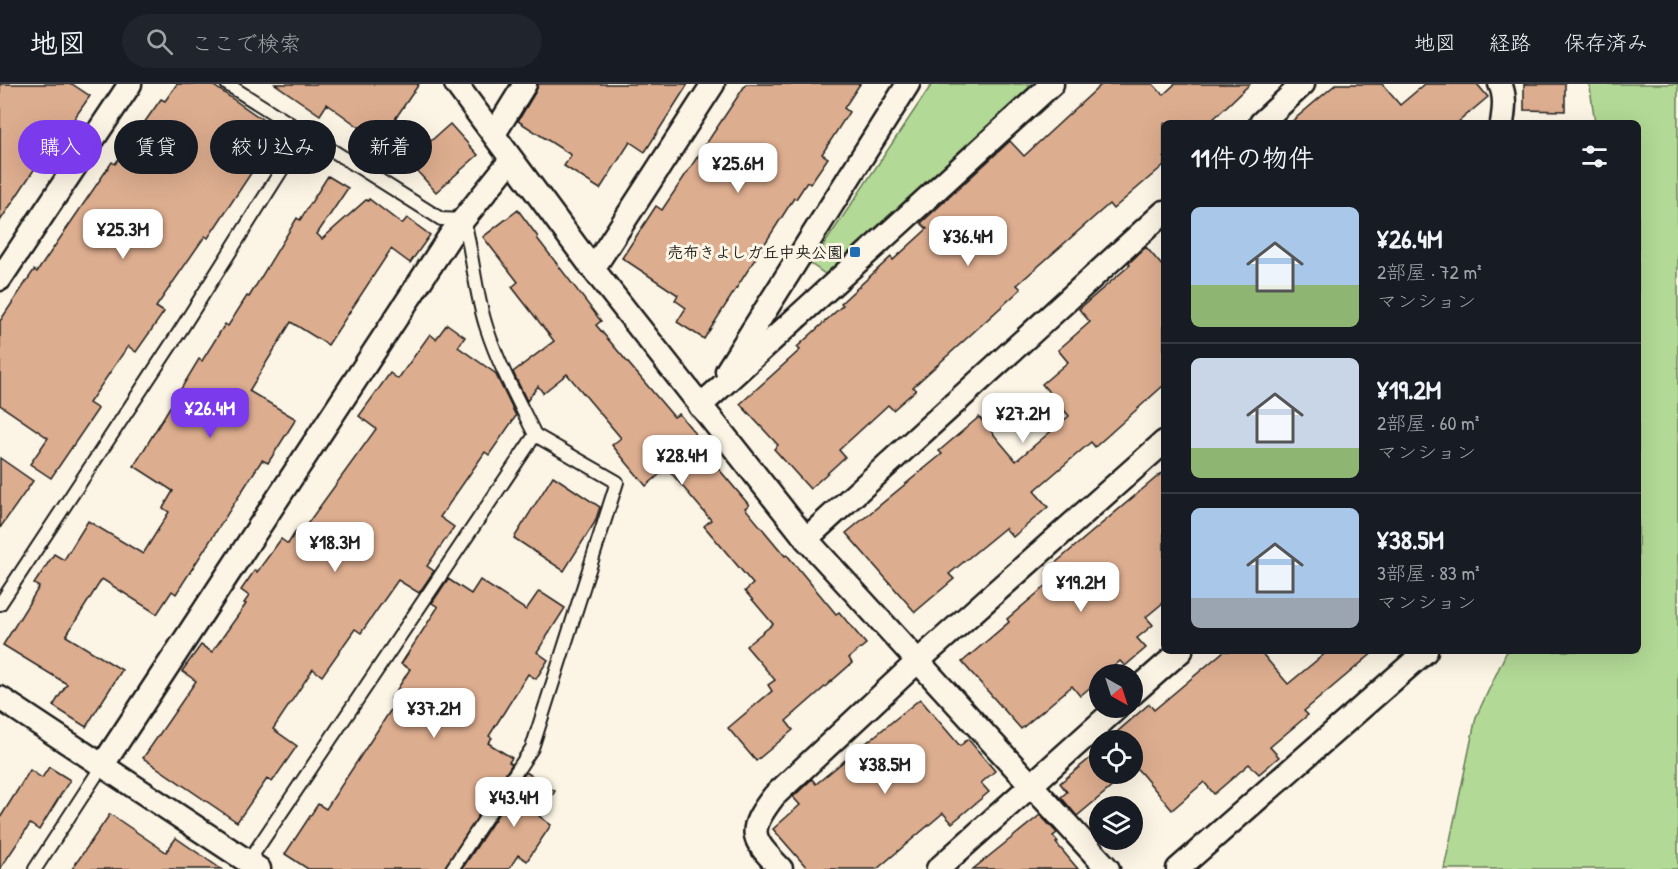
<!DOCTYPE html>
<html lang="ja">
<head>
<meta charset="utf-8">
<style>
  :root { --surface:#171b24; --page:#20242c; --text:#f1f3f6; --muted:#9ea1a6; --line:#363941; --accent:#7c3aed }
  body { margin:0; font-family:"Patrick Hand","Klee One",sans-serif; background:var(--page); color:var(--text); height:100vh; display:flex; flex-direction:column; font-size:22px; white-space:nowrap }
  * { box-sizing:border-box; margin:0 }
  p { font-size:20px; color:var(--muted) }
  .icon { flex:none; width:33px; height:33px; fill:none; stroke:currentColor; stroke-width:2; stroke-linecap:round; stroke-linejoin:round }
  .map { position:relative; flex:1; overflow:hidden }
  .sheet { position:absolute; left:1161px; top:36px; width:480px; height:534px; display:flex; flex-direction:column; background:var(--surface); border-radius:9px; box-shadow:0 6px 24px #0002 }
  .sheet>* { flex:none }
  .hud { position:absolute; left:18px; top:36px; width:570px; height:54px; display:flex; gap:12px }
  .needle { width:39px; rotate:141deg }
  .controls { position:absolute; left:1089px; top:580px; display:grid; gap:12px }
  .controls a { display:grid; place-items:center; width:54px; height:54px; border-radius:50%; background:var(--surface); box-shadow:0 6px 24px #0002; font-size:30px }
  .price { position:absolute; translate:-50% -51px; padding:0 14px; border-radius:12px; background:#fff; color:#222; font-size:20px; line-height:39px; filter:drop-shadow(0 2px 3px #0008) }
  .price::after { content:''; position:absolute; left:50%; top:36px; width:18px; height:14px; margin-left:-9px; background:inherit; clip-path:polygon(0 0,100% 0,50% 100%) }
  .price.active { background:var(--accent); color:#fff }
  ul { padding:0; list-style:none }
  li { display:flex; align-items:center; gap:18px; height:150px; padding:0 30px }
  li+li { border-top:2px solid var(--line) }
  li span { display:grid; place-items:center; flex:none; width:168px; height:120px; border-radius:9px; color:#555 }
  li>.icon { margin-inline-start:auto }
  span .icon { width:72px; height:72px; fill:#fffc; stroke-width:1 }
  li b { font-size:26px }
  h2 { display:flex; justify-content:space-between; align-items:center; height:72px; padding:0 30px; font-size:26px }
  .chip { padding:0 21px; border-radius:27px; background:var(--surface); box-shadow:0 6px 24px #0002; font-size:21px; line-height:54px }
  .chip.active { background:var(--accent); color:#fff }
  header { display:flex; align-items:center; gap:36px; box-sizing:border-box; height:84px; padding:0 30px; background:var(--surface); border-bottom:2px solid var(--line) }
  header strong { font-size:28px }
  nav { display:flex; gap:33px; margin-inline-start:auto; font-size:21px }
  .search { width:420px; height:54px; background:var(--page); display:flex; align-items:center; gap:15px; box-sizing:border-box; padding:0 21px; border-radius:33px; color:var(--muted); font-size:22px }
  .map>svg:first-child { display:block }
  .green { fill:#b2d995; stroke:#677a58; stroke-width:1.5 }
  .building { fill:#ddad8f; stroke:#1c1c1c; stroke-width:1.5 }
  .lines { fill:none; stroke-linecap:round; stroke-linejoin:round }
  .lane-casing { stroke:#1c1c1c; stroke-width:16 }
  .street-casing { stroke:#1c1c1c; stroke-width:27 }
  .lane { stroke:#fcf5e5; stroke-width:12 }
  .street { stroke:#fcf5e5; stroke-width:22 }
  .poi-dot { fill:#1f6fb2; stroke:#fcf5e5; stroke-width:2 }
  .labels { text-anchor:middle; stroke-width:6; stroke-linejoin:round; paint-order:stroke }
  .poi-label { font-size:16px; font-weight:bold; fill:#1c1c1c; stroke:#fcf5e5; text-anchor:end }
</style>
</head>
<body>
<header>
<strong>地図</strong>
<div class="search"><svg class="icon" aria-label="search" viewBox="0 0 24 24"><circle cx="10" cy="10" r="6"/><path d="M15 15l6 6"/></svg>ここで検索</div>
<nav><a>地図</a><a>経路</a><a>保存済み</a></nav>
</header>
<div class="map">
<svg width="1678" height="785" viewBox="0 0 1678 785">
  <rect width="100%" height="100%" fill="#fcf5e5"/>
  <filter id="ink" filterUnits="userSpaceOnUse"><feTurbulence type="fractalNoise" baseFrequency=".0167" numOctaves="2"/><feDisplacementMap in="SourceGraphic" scale="12" xChannelSelector="R" yChannelSelector="G"/><feConvolveMatrix kernelMatrix="1 2 1 2 8 2 1 2 1" color-interpolation-filters="sRGB"/></filter>
  <g filter="url(#ink)">
    <!-- green -->
    <g class="green">
      <path d="M932,0H1033L825,190L811,180Z"/>
      <path d="M1588,0H1678V785H1444L1476,633L1507,567H1638V39H1595L1590,4Z"/>
    </g>
    <!-- building -->
    <g class="building">
      <path d="M0,0H72L90,12L57,59L53,57L0,137Z"/>
      <path d="M177,0H211L279,47L208,154L205,152L156,223L164,228L136,268L128,262L89,319L98,325L51,394L30,380L48,354L0,321V237L34,186L37,188L112,78L115,80L161,15L165,17Z"/>
      <path d="M275,0H419L384,51L382,49L377,56L327,20L320,31Z"/>
      <path d="M538,0H688L645,68L630,58L600,105L564,82L571,71L518,37L536,7Z"/>
      <path d="M746,0H860L844,24L849,28L822,70L828,74L810,100L807,98L796,115L794,114L704,255L677,238L686,224L675,216L678,211L622,174L656,122L662,126Z"/>
      <path d="M1102,0H1153L1163,11L1175,0H1250L1209,39H1164V81L1113,125L1109,120L1017,201L1021,205L913,303L916,306L893,326L888,321L839,366L845,373L810,405L774,365L778,361L740,320L800,266L797,263L843,221L841,219L891,173L893,176L927,145L921,139L1010,57L1024,72Z"/>
      <path d="M1336,0H1382L1400,21L1425,0H1477L1488,13L1457,39H1290Z"/>
      <path d="M1524,0H1565V27L1524,26Z"/>
      <path d="M450,40L478,71L436,108L408,77Z"/>
      <path d="M328,92L348,104L317,150L322,155L366,116L368,117L369,115L402,140L407,134L430,151L410,179L391,165L328,261L291,238L249,307L296,335L268,379L262,376L176,510L172,507L157,530L102,495L66,552L122,586L86,643L53,622L67,600L3,561L39,503L34,500L54,470L64,476L88,437L143,470L169,428L163,424L173,407L134,382L199,275L202,277L225,240L228,242L247,212L249,213L297,134L300,136Z"/>
      <path d="M518,126L538,153L537,154L601,237L596,241L674,333L679,330L695,349L691,352L749,421L745,424L785,472L787,471L836,530L839,528L866,560L849,574L852,579L786,637L793,646L756,677L728,644L772,607L768,601L775,596L746,562L773,540L745,507L753,500L704,442L711,436L667,384L646,402L612,361L621,354L567,290L543,309L538,302L527,317L513,288L554,257L512,203L518,198L483,153Z"/>
      <path d="M1146,163L1164,184V301L1095,363L1091,358L1034,407L1048,423L1013,453L1005,444L949,490L954,495L915,528L846,449L942,370L939,367L979,333L1016,377L1069,332L1042,300L1068,278L1058,266L1090,238L1079,225L1130,181L1129,179Z"/>
      <path d="M447,240L465,253L458,263L495,289L516,332L489,371L485,368L440,433L454,443L427,482L434,487L419,509L398,496L361,549L355,545L322,592L313,585L273,645L297,662L272,698L267,695L237,738L143,674L196,597L182,587L201,561L212,568L246,520L244,519L249,512L241,506L255,486L257,488L281,455L288,460L296,447L300,450L376,345L359,332L390,289L398,295L430,250L436,255Z"/>
      <path d="M0,374L33,397L0,444Z"/>
      <path d="M1164,387V518L1146,533L1153,541L1137,554L1146,564L1125,582L1120,577L1104,591H1100V595L1080,612L1072,602L1021,645L962,578L1009,538L1007,535L1054,495L1047,486Z"/>
      <path d="M553,392L600,423L595,438L564,487L514,454Z"/>
      <path d="M448,495L471,510L480,496L526,526L539,507L565,524L537,568L548,576L536,595L528,590L489,652L492,654L488,659L512,674L509,678L512,680L444,785H308L285,770L318,720L326,725L396,618L391,615L410,585L401,580L438,523L432,519Z"/>
      <path d="M1224,567H1260L1288,600L1328,567H1375L1304,627L1308,631L1270,663L1279,673L1259,690L1249,680L1214,710L1204,698L1172,726L1141,689L1135,683L1132,685V657H1110L1118,650L1117,648L1149,620L1154,626Z"/>
      <path d="M920,615L960,662L968,655L995,687L981,699L989,708L952,739L943,729L877,785H808L773,745L800,721L793,713L812,695L816,700Z"/>
      <path d="M1100,666V690H1127L1077,732L1061,713L1067,708L1060,699Z"/>
      <path d="M49,683L70,696L39,746L30,740L0,785V734L30,686L42,694Z"/>
      <path d="M526,688L555,707L539,732L551,741L527,777L518,771L509,785H462Z"/>
      <path d="M110,730L166,768L176,754L221,785H72Z"/>
      <path d="M1040,731L1057,749L1053,752L1058,758L1056,759L1078,785H973Z"/>
    </g>
    <g class="lines">
      <defs>
        <g id="lane">
          <path d="M227,0L441,135L464,136C473,172 475,210 487,245C499,282 518,316 535,351L246,781"/>
          <path d="M0,520L180,247L305,49"/>
          <path d="M35,785L102,682"/>
          <path d="M452,785L532,664L617,398L535,351"/>
        </g>
        <g id="street">
          <path d="M456,0L593,185L806,455L1108,785"/>
          <path d="M1500,0C1506,12 1504,26 1502,39"/>
          <path d="M1261,39L1303,0"/>
          <path d="M494,50L525,0"/>
          <path d="M593,185L713,0"/>
          <path d="M0,195L130,0"/>
          <path d="M727,287L908,0"/>
          <path d="M700,322L1052,0"/>
          <path d="M806,455L1164,128"/>
          <path d="M1132,610L1181,567"/>
          <path d="M0,614L259,785"/>
          <path d="M102,682L450,152L511,76"/>
          <path d="M781,785C751,754 746,748 774,712L917,578L1164,358"/>
          <path d="M938,785L1117,624"/>
          <path d="M1178,785L1426,567"/>
        </g>
      </defs>
      <!-- lane casing -->
      <use href="#lane" class="lane-casing"/>
      <!-- street casing -->
      <use href="#street" class="street-casing"/>
      <!-- lane -->
      <use href="#lane" class="lane"/>
      <!-- street -->
      <use href="#street" class="street"/>
    </g>
  </g>
  <!-- markers -->
  <rect class="poi-dot" x="849" y="162" width="12" height="12" rx="3"/>
  <g class="labels">
    <!-- poi labels -->
    <g class="poi-label">
      <text x="843" y="174">売布きよしガ丘中央公園</text>
    </g>
  </g>
</svg>
<div class="controls">
<a><svg class="needle" viewBox="-14 -14 28 28"><path d="M0-13l5 13h-10z" fill="#e53935"/><path d="M0 13l5-13h-10z" fill="#9ea1a6"/></svg></a>
<a><svg class="icon" aria-label="locate" viewBox="0 0 24 24"><circle cx="12" cy="12" r="6"/><path d="M12 2v4M12 18v4M2 12h4M18 12h4"/></svg></a>
<a><svg class="icon" aria-label="layers" viewBox="0 0 24 24"><path d="M12 4l9 5-9 5-9-5zM3 14l9 5 9-5"/></svg></a>
</div>
<b class="price" style="left:738px;top:110px">¥25.6M</b>
<b class="price" style="left:123px;top:176px">¥25.3M</b>
<b class="price" style="left:968px;top:183px">¥36.4M</b>
<b class="price active" style="left:210px;top:355px">¥26.4M</b>
<b class="price" style="left:1023px;top:360px">¥27.2M</b>
<b class="price" style="left:682px;top:402px">¥28.4M</b>
<b class="price" style="left:335px;top:489px">¥18.3M</b>
<b class="price" style="left:1081px;top:529px">¥19.2M</b>
<b class="price" style="left:434px;top:655px">¥37.2M</b>
<b class="price" style="left:885px;top:711px">¥38.5M</b>
<b class="price" style="left:514px;top:744px">¥43.4M</b>
<div class="hud">
<a class="chip active">購入</a>
<a class="chip">賃貸</a>
<a class="chip">絞り込み</a>
<a class="chip">新着</a>
</div>
<section class="sheet">
<h2>11件の物件<svg class="icon" aria-label="filters" viewBox="0 0 24 24"><path d="M4 7h16M4 17h16"/><circle cx="9" cy="7" r="2"/><circle cx="15" cy="17" r="2"/></svg></h2>
<ul>
<li><span style="background:linear-gradient(#a9c7e8 65%,#8fb573 0)"><svg class="icon" aria-label="home" viewBox="0 0 24 24"><path d="M3 11l9-7 9 7M6 9v11h12V9"/></svg></span><div><b>¥26.4M</b><p>2部屋 · 72 m²</p><p>マンション</p></div></li>
<li><span style="background:linear-gradient(#c9d6e8 75%,#8fb573 0)"><svg class="icon" aria-label="home" viewBox="0 0 24 24"><path d="M3 11l9-7 9 7M6 9v11h12V9"/></svg></span><div><b>¥19.2M</b><p>2部屋 · 60 m²</p><p>マンション</p></div></li>
<li><span style="background:linear-gradient(#a9c7e8 75%,#9aa5b1 0)"><svg class="icon" aria-label="home" viewBox="0 0 24 24"><path d="M3 11l9-7 9 7M6 9v11h12V9"/></svg></span><div><b>¥38.5M</b><p>3部屋 · 83 m²</p><p>マンション</p></div></li>
</ul>
</section>
</div>
</body>
</html>
